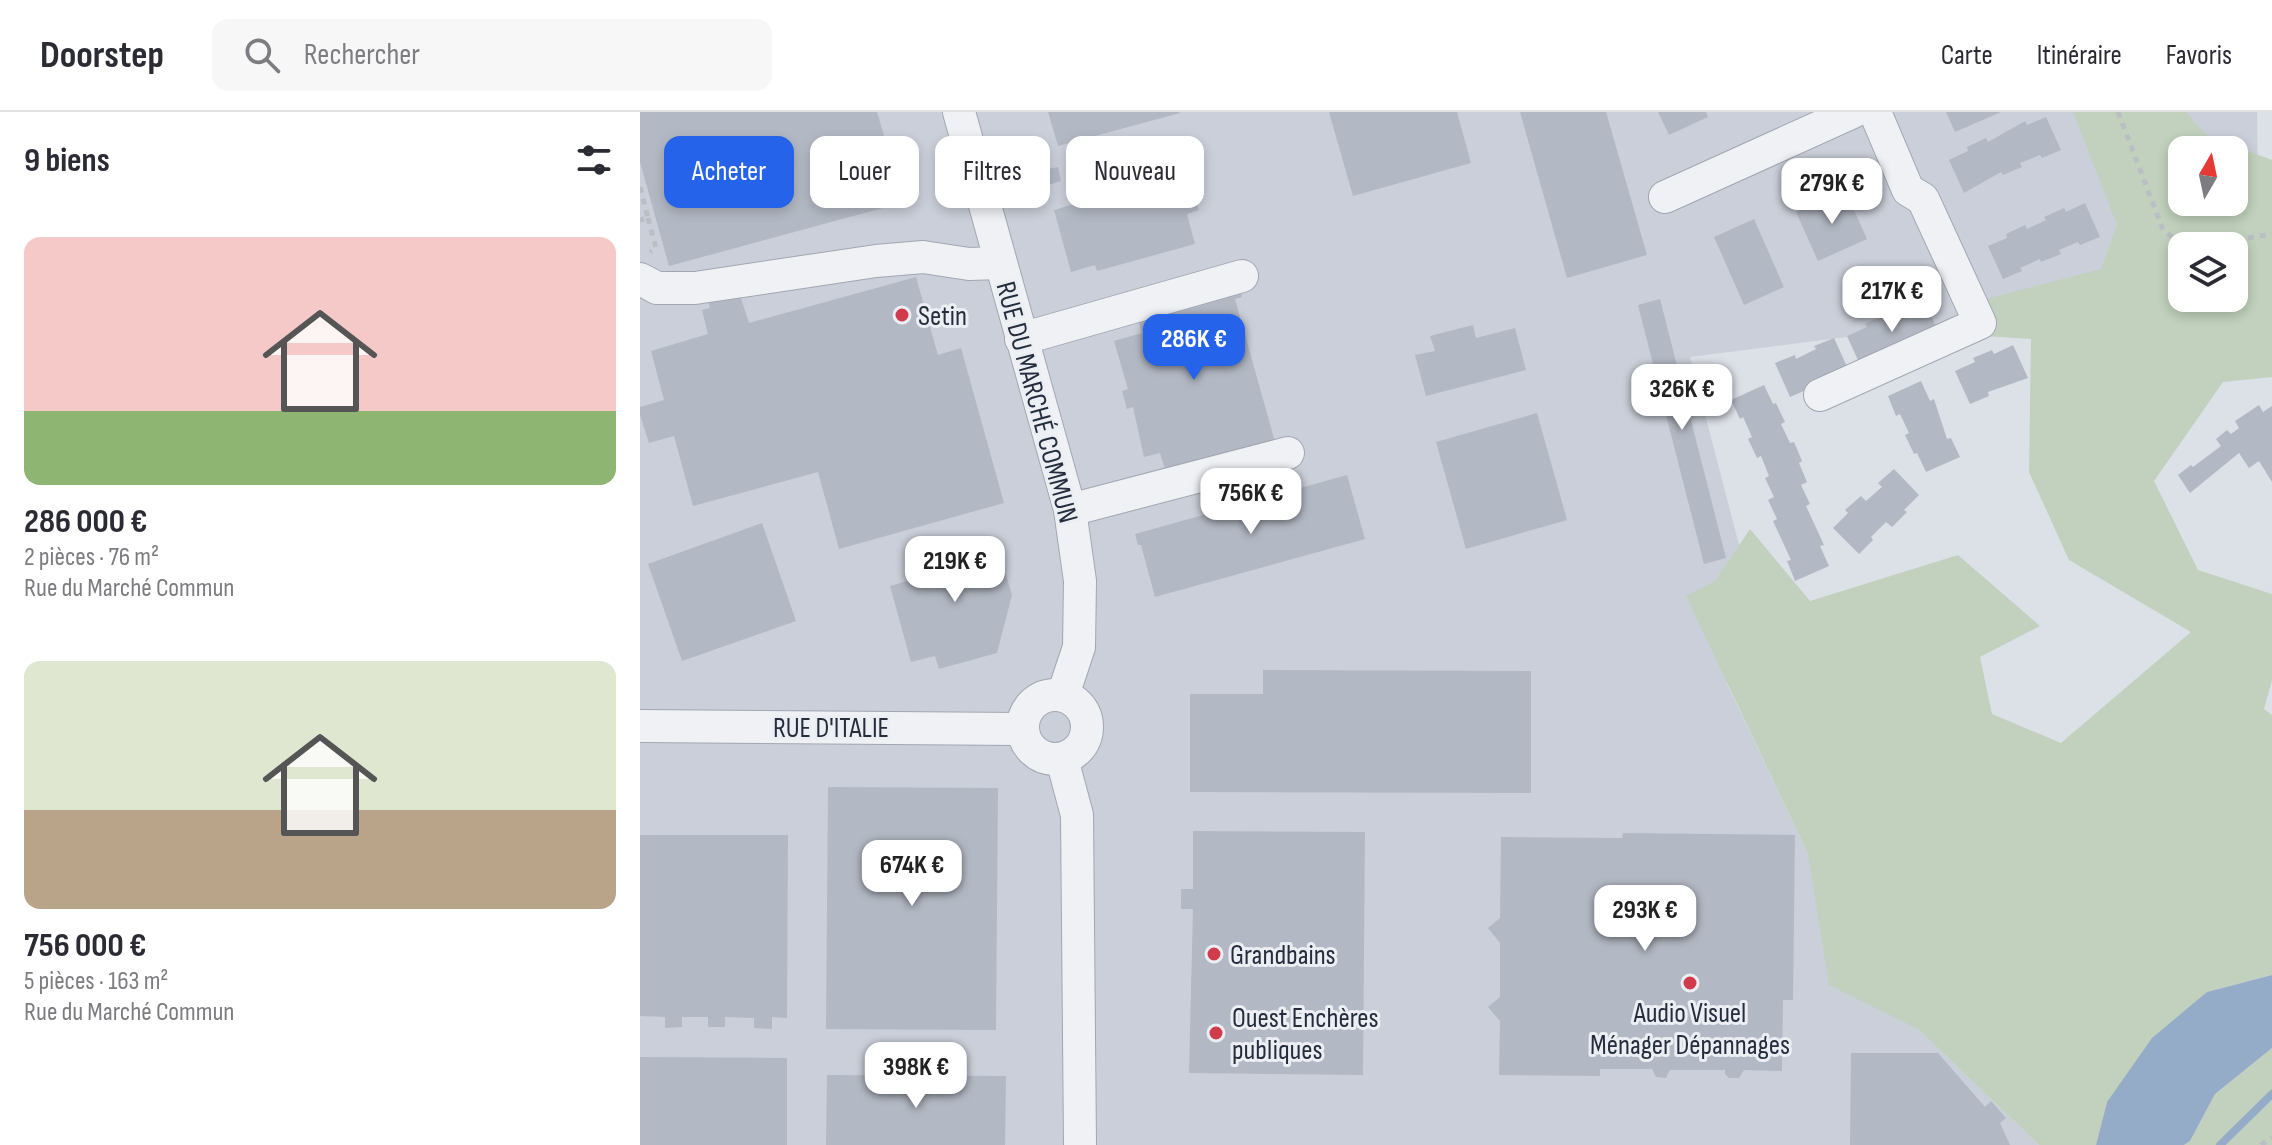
<!DOCTYPE html>
<html lang="fr">
<head>
<meta charset="utf-8">
<style>
  :root { --surface:#fff; --page:#f7f7f7; --text:#2b2b33; --muted:#7c7c81; --line:#e1e1e2; --accent:#2563eb }
  body { margin:0; font-family:"Sofia Sans Condensed",sans-serif; background:var(--page); color:var(--text); height:100vh; display:flex; flex-direction:column; font-size:30px; white-space:nowrap }
  * { box-sizing:border-box; margin:0 }
  p { font-size:26px; color:var(--muted) }
  .icon { flex:none; width:44px; height:44px; fill:none; stroke:currentColor; stroke-width:2; stroke-linecap:round; stroke-linejoin:round }
  .map { position:relative; flex:1; overflow:hidden }
  .sheet { display:flex; flex-direction:column; background:var(--surface); width:640px }
  .sheet>* { flex:none }
  .top-card { position:absolute; left:24px; top:24px; width:760px; height:72px; display:flex; gap:16px }
  .needle { width:52px; rotate:9deg }
  .fabs { position:absolute; left:1528px; top:24px; display:grid; gap:16px }
  .fabs a { display:grid; place-items:center; width:80px; height:80px; border-radius:16px; background:var(--surface); box-shadow:0 4px 12px #0003; font-size:40px }
  .price { position:absolute; translate:-50% -68px; padding:0 18px; border-radius:16px; background:#fff; color:#222; font-size:26px; line-height:52px; filter:drop-shadow(0 2px 4px #0008) }
  .price::after { content:''; position:absolute; left:50%; top:48px; width:24px; height:18px; margin-left:-12px; background:inherit; clip-path:polygon(0 0,100% 0,50% 100%) }
  .price.selected { background:var(--accent); color:#fff }
  ul { padding:0; list-style:none }
  li { display:grid; align-content:center; gap:16px; height:424px; padding:0 24px }
  li span { display:grid; place-items:center; height:248px; border-radius:16px; color:#555 }
  li>.icon { margin-inline-start:auto }
  span .icon { width:144px; height:144px; fill:#fffc; stroke-width:1 }
  li b { font-size:34px }
  h2 { display:flex; justify-content:space-between; align-items:center; height:96px; padding:0 24px; font-size:34px }
  .chip { padding:0 28px; border-radius:16px; background:var(--surface); box-shadow:0 4px 12px #0003; font-size:28px; line-height:72px }
  .chip.selected { background:var(--accent); color:#fff }
  header { display:flex; align-items:center; gap:48px; box-sizing:border-box; height:112px; padding:0 40px; background:var(--surface); border-bottom:2px solid var(--line) }
  header strong { font-size:38px }
  nav { display:flex; gap:44px; margin-inline-start:auto; font-size:28px }
  .search { width:560px; height:72px; background:var(--page); display:flex; align-items:center; gap:20px; box-sizing:border-box; padding:0 28px; border-radius:16px; color:var(--muted); font-size:30px }
  main { display:flex; flex:1; min-height:0 }
  .map>svg:first-child { display:block }
  .built { fill:#cacfd9; fill-rule:evenodd }
  .green { fill:#c1d1bd; fill-rule:evenodd }
  .water { fill:#95acc8 }
  .lines { fill:none; stroke-linecap:round; stroke-linejoin:round }
  .stream { stroke:#95acc8; stroke-width:8 }
  .building { fill:#b3b9c4 }
  .minor-casing { stroke:#a1a7b1; stroke-width:34 }
  .path { stroke:#babec5; stroke-width:5; stroke-dasharray:6 6; stroke-linecap:butt }
  .minor { stroke:#eff1f5; stroke-width:32 }
  .poi-dot { fill:#d13c4d; stroke:#ebeff4; stroke-width:3 }
  .labels { text-anchor:middle; stroke-width:6; stroke-linejoin:round; paint-order:stroke }
  .poi-label { font-size:28px; fill:#252d3d; stroke:#ebeff4; text-anchor:start }
  .street-label { font-size:28px; fill:#252d3d; stroke:#ebeff4 }
</style>
</head>
<body>
<header>
<strong>Doorstep</strong>
<div class="search"><svg class="icon" aria-label="search" viewBox="0 0 24 24"><circle cx="10" cy="10" r="6"/><path d="M15 15l6 6"/></svg>Rechercher</div>
<nav><a>Carte</a><a>Itinéraire</a><a>Favoris</a></nav>
</header>
<main>
<section class="sheet">
<h2>9 biens<svg class="icon" aria-label="filters" viewBox="0 0 24 24"><path d="M4 7h16M4 17h16"/><circle cx="9" cy="7" r="2"/><circle cx="15" cy="17" r="2"/></svg></h2>
<ul>
<li><span style="background:linear-gradient(#f6c9c9 70%,#8fb573 0)"><svg class="icon" aria-label="home" viewBox="0 0 24 24"><path d="M3 11l9-7 9 7M6 9v11h12V9"/></svg></span><div><b>286 000 €</b><p>2 pièces · 76 m²</p><p>Rue du Marché Commun</p></div></li>
<li><span style="background:linear-gradient(#dfe7d0 60%,#b9a48a 0)"><svg class="icon" aria-label="home" viewBox="0 0 24 24"><path d="M3 11l9-7 9 7M6 9v11h12V9"/></svg></span><div><b>756 000 €</b><p>5 pièces · 163 m²</p><p>Rue du Marché Commun</p></div></li>
</ul>
</section>
<div class="map">
<svg width="1632" height="1033" viewBox="0 0 1632 1033">
  <rect width="100%" height="100%" fill="#dce0e7"/>
  <!-- built -->
  <path class="built" d="M0,0H1617L1619,137L1594,134H1542L1387,202L1050,245L1127,540L1087,572L1168,742L1278,917L1399,1033H0ZM1542,38H1594V90H1542Z"/>
  <!-- green -->
  <g class="green">
    <path d="M1433,0H1546L1566,23L1632,48V265L1583,270L1514,369L1558,458L1632,482V568L1624,597L1632,603V863L1567,880L1467,990L1456,1033H1399L1278,917L1189,873L1168,742L1046,484L1075,469L1110,417L1170,489L1318,443L1400,514L1340,545L1352,602L1421,631L1551,520L1429,448L1389,360L1391,227L1343,224L1323,193L1461,157L1477,113ZM1542,38H1594V90H1542ZM1542,134H1594V186H1542Z"/>
    <path d="M1632,936V1033H1544L1550,1029L1575,982Z"/>
  </g>
  <!-- water -->
  <path class="water" d="M1632,863V936L1575,982L1550,1029L1544,1033H1456L1467,990L1512,926L1567,880Z"/>
  <g class="lines">
    <!-- stream -->
    <path class="stream" d="M1580,1033L1632,982"/>
  </g>
  <!-- building -->
  <g class="building">
    <path d="M0,0H237L245,27L252,32L258,51L254,59L256,67L247,70L254,93L29,154L0,50Z"/>
    <path d="M408,0H539L540,1L418,34Z"/>
    <path d="M689,0H817L831,51L713,84Z"/>
    <path d="M880,0H966L1007,143L927,166Z"/>
    <path d="M1018,0H1066L1068,5L1029,23Z"/>
    <path d="M1306,0H1361L1315,20Z"/>
    <path d="M1406,5L1421,38L1402,46L1400,43L1380,51L1382,55L1363,63L1361,60L1324,81L1309,48L1328,39L1327,35L1346,26L1348,30L1385,9L1387,13Z"/>
    <path d="M530,48L536,62L547,60L559,98L547,102L555,132L457,159L455,153L431,160L414,98L438,91L434,80L520,57L518,52Z"/>
    <path d="M418,55L421,69L402,75L398,59Z"/>
    <path d="M1205,78L1227,127L1178,149L1156,100Z"/>
    <path d="M1445,91L1460,125L1440,133L1438,130L1419,138L1421,142L1401,150L1400,147L1380,156L1382,159L1363,167L1348,134L1367,126L1366,122L1385,113L1387,117L1406,108L1404,105L1424,96L1426,100Z"/>
    <path d="M1114,107L1144,175L1104,193L1074,125Z"/>
    <path d="M276,165L298,243L321,236L364,391L199,437L178,360L53,394L34,324L9,331L0,303V295L24,288L11,239L68,222L62,198L70,196L66,184L99,180L109,211Z"/>
    <path d="M599,173L602,185L595,187L635,330L526,361L520,341L504,345L493,295L487,297L482,279L488,277L474,229L502,221L496,201Z"/>
    <path d="M1283,186L1298,219L1222,257L1207,224L1227,215L1225,212L1244,203L1246,207Z"/>
    <path d="M1020,187L1086,446L1064,452L998,193Z"/>
    <path d="M833,213L836,226L875,216L886,258L786,284L775,243L795,239L790,224Z"/>
    <path d="M1194,226L1209,259L1150,285L1135,251L1155,243L1156,247L1176,237L1174,234Z"/>
    <path d="M1373,233L1388,266L1348,280L1349,284L1330,292L1315,259L1335,250L1333,246L1352,238L1354,242Z"/>
    <path d="M1281,269L1290,289L1294,287L1307,327L1311,326L1320,345L1286,360L1277,341L1274,342L1265,323L1269,321L1260,302L1256,304L1248,284Z"/>
    <path d="M1124,273L1133,292L1136,291L1145,310L1141,312L1150,331L1154,330L1162,349L1159,351L1167,370L1161,373L1170,392L1166,394L1184,433L1180,434L1189,454L1155,469L1147,449L1151,448L1133,409L1137,407L1128,388L1134,385L1125,366L1129,364L1121,344L1117,346L1108,327L1112,325L1103,305L1100,307L1091,288Z"/>
    <path d="M1619,293L1623,300L1632,294V370L1619,349L1609,356L1599,341L1550,381L1538,363L1551,353L1553,355L1581,334L1576,327L1587,318L1591,322L1599,316L1595,309Z"/>
    <path d="M897,301L927,408L826,437L796,330Z"/>
    <path d="M1254,357L1279,383L1264,398L1267,400L1252,415L1246,410L1231,425L1233,428L1219,442L1193,416L1208,401L1205,398L1221,384L1226,389L1242,375L1238,371Z"/>
    <path d="M707,363L725,427L515,485L501,433H498L495,422Z"/>
    <path d="M122,411L156,509L42,549L8,452Z"/>
    <path d="M355,425L372,483L357,541L299,557L295,544L271,550L250,474L274,467L269,448Z"/>
    <path d="M623,558L891,559V681L550,680V582H623Z"/>
    <path d="M188,675L358,676L356,918L186,917Z"/>
    <path d="M553,719L725,720L723,963L549,961L553,797H541V777H553Z"/>
    <path d="M983,721L1155,723L1153,888H1143L1142,959L1104,958L1099,966H1089L1085,962V958H1030L1026,966L1016,965L1012,957H960V964L859,963L860,909L848,895L860,885V831L848,816L860,806L861,725L982,726Z"/>
    <path d="M0,723H148L147,906L132,905V917L114,916V906L85,905V915H68V905H42V915L25,916V905L0,904Z"/>
    <path d="M1211,941H1298L1345,995L1351,989L1366,1006L1360,1011L1370,1033H1210Z"/>
    <path d="M0,945L147,946V1033H0Z"/>
    <path d="M187,963L366,964L365,1033H186Z"/>
  </g>
  <g class="lines">
    <defs>
      <g id="minor">
        <path d="M319,0L430,398L440,469L439,535L423,583"/>
        <path d="M1025,85L1213,0"/>
        <path d="M0,167L17,176H55L236,149L283,145L329,152L360,151"/>
        <path d="M381,227L602,164"/>
        <path d="M1180,283L1340,211L1283,87L1268,78L1235,0"/>
        <path d="M430,398L648,341"/>
        <circle cx="415" cy="615" r="32"/>
        <path d="M0,614L383,617"/>
        <path d="M422,647L437,703L440,1033"/>
      </g>
    </defs>
    <!-- minor casing -->
    <use href="#minor" class="minor-casing"/>
    <!-- path -->
    <g class="path">
      <path d="M1478,0L1523,118L1539,130L1566,133L1632,122"/>
      <path d="M0,75L8,106L0,108"/>
      <path d="M8,106L16,136L10,140"/>
      <path d="M1621,1033L1632,1025"/>
    </g>
    <!-- minor -->
    <use href="#minor" class="minor"/>
  </g>
  <!-- markers -->
  <g class="poi-dot">
    <circle cx="262" cy="203" r="8"/>
    <circle cx="574" cy="842" r="8"/>
    <circle cx="1050" cy="871" r="8"/>
    <circle cx="576" cy="921" r="8"/>
  </g>
  <g class="labels">
    <!-- poi labels -->
    <g class="poi-label">
      <text x="278" y="213">Setin</text>
      <text x="590" y="852">Grandbains</text>
      <text x="1050" y="910" text-anchor="middle">Audio Visuel<tspan x="1050" dy="32">Ménager Dépannages</tspan></text>
      <text x="592" y="915">Ouest Enchères<tspan x="592" dy="32">publiques</tspan></text>
    </g>
    <!-- street labels -->
    <g class="street-label">
      <text transform="translate(398 290) rotate(75)" y="10">RUE DU MARCHÉ COMMUN</text>
      <text x="191" y="625">RUE D'ITALIE</text>
    </g>
  </g>
</svg>
<div class="fabs">
<a><svg class="needle" viewBox="-14 -14 28 28"><path d="M0-13l5 13h-10z" fill="#e53935"/><path d="M0 13l5-13h-10z" fill="#7c7c81"/></svg></a>
<a><svg class="icon" aria-label="layers" viewBox="0 0 24 24"><path d="M12 4l9 5-9 5-9-5zM3 14l9 5 9-5"/></svg></a>
</div>
<b class="price" style="left:1192px;top:114px">279K €</b>
<b class="price" style="left:1252px;top:222px">217K €</b>
<b class="price selected" style="left:554px;top:270px">286K €</b>
<b class="price" style="left:1042px;top:320px">326K €</b>
<b class="price" style="left:611px;top:424px">756K €</b>
<b class="price" style="left:315px;top:492px">219K €</b>
<b class="price" style="left:272px;top:796px">674K €</b>
<b class="price" style="left:1005px;top:841px">293K €</b>
<b class="price" style="left:276px;top:998px">398K €</b>
<div class="top-card">
<a class="chip selected">Acheter</a>
<a class="chip">Louer</a>
<a class="chip">Filtres</a>
<a class="chip">Nouveau</a>
</div>
</div>
</main>
</body>
</html>
